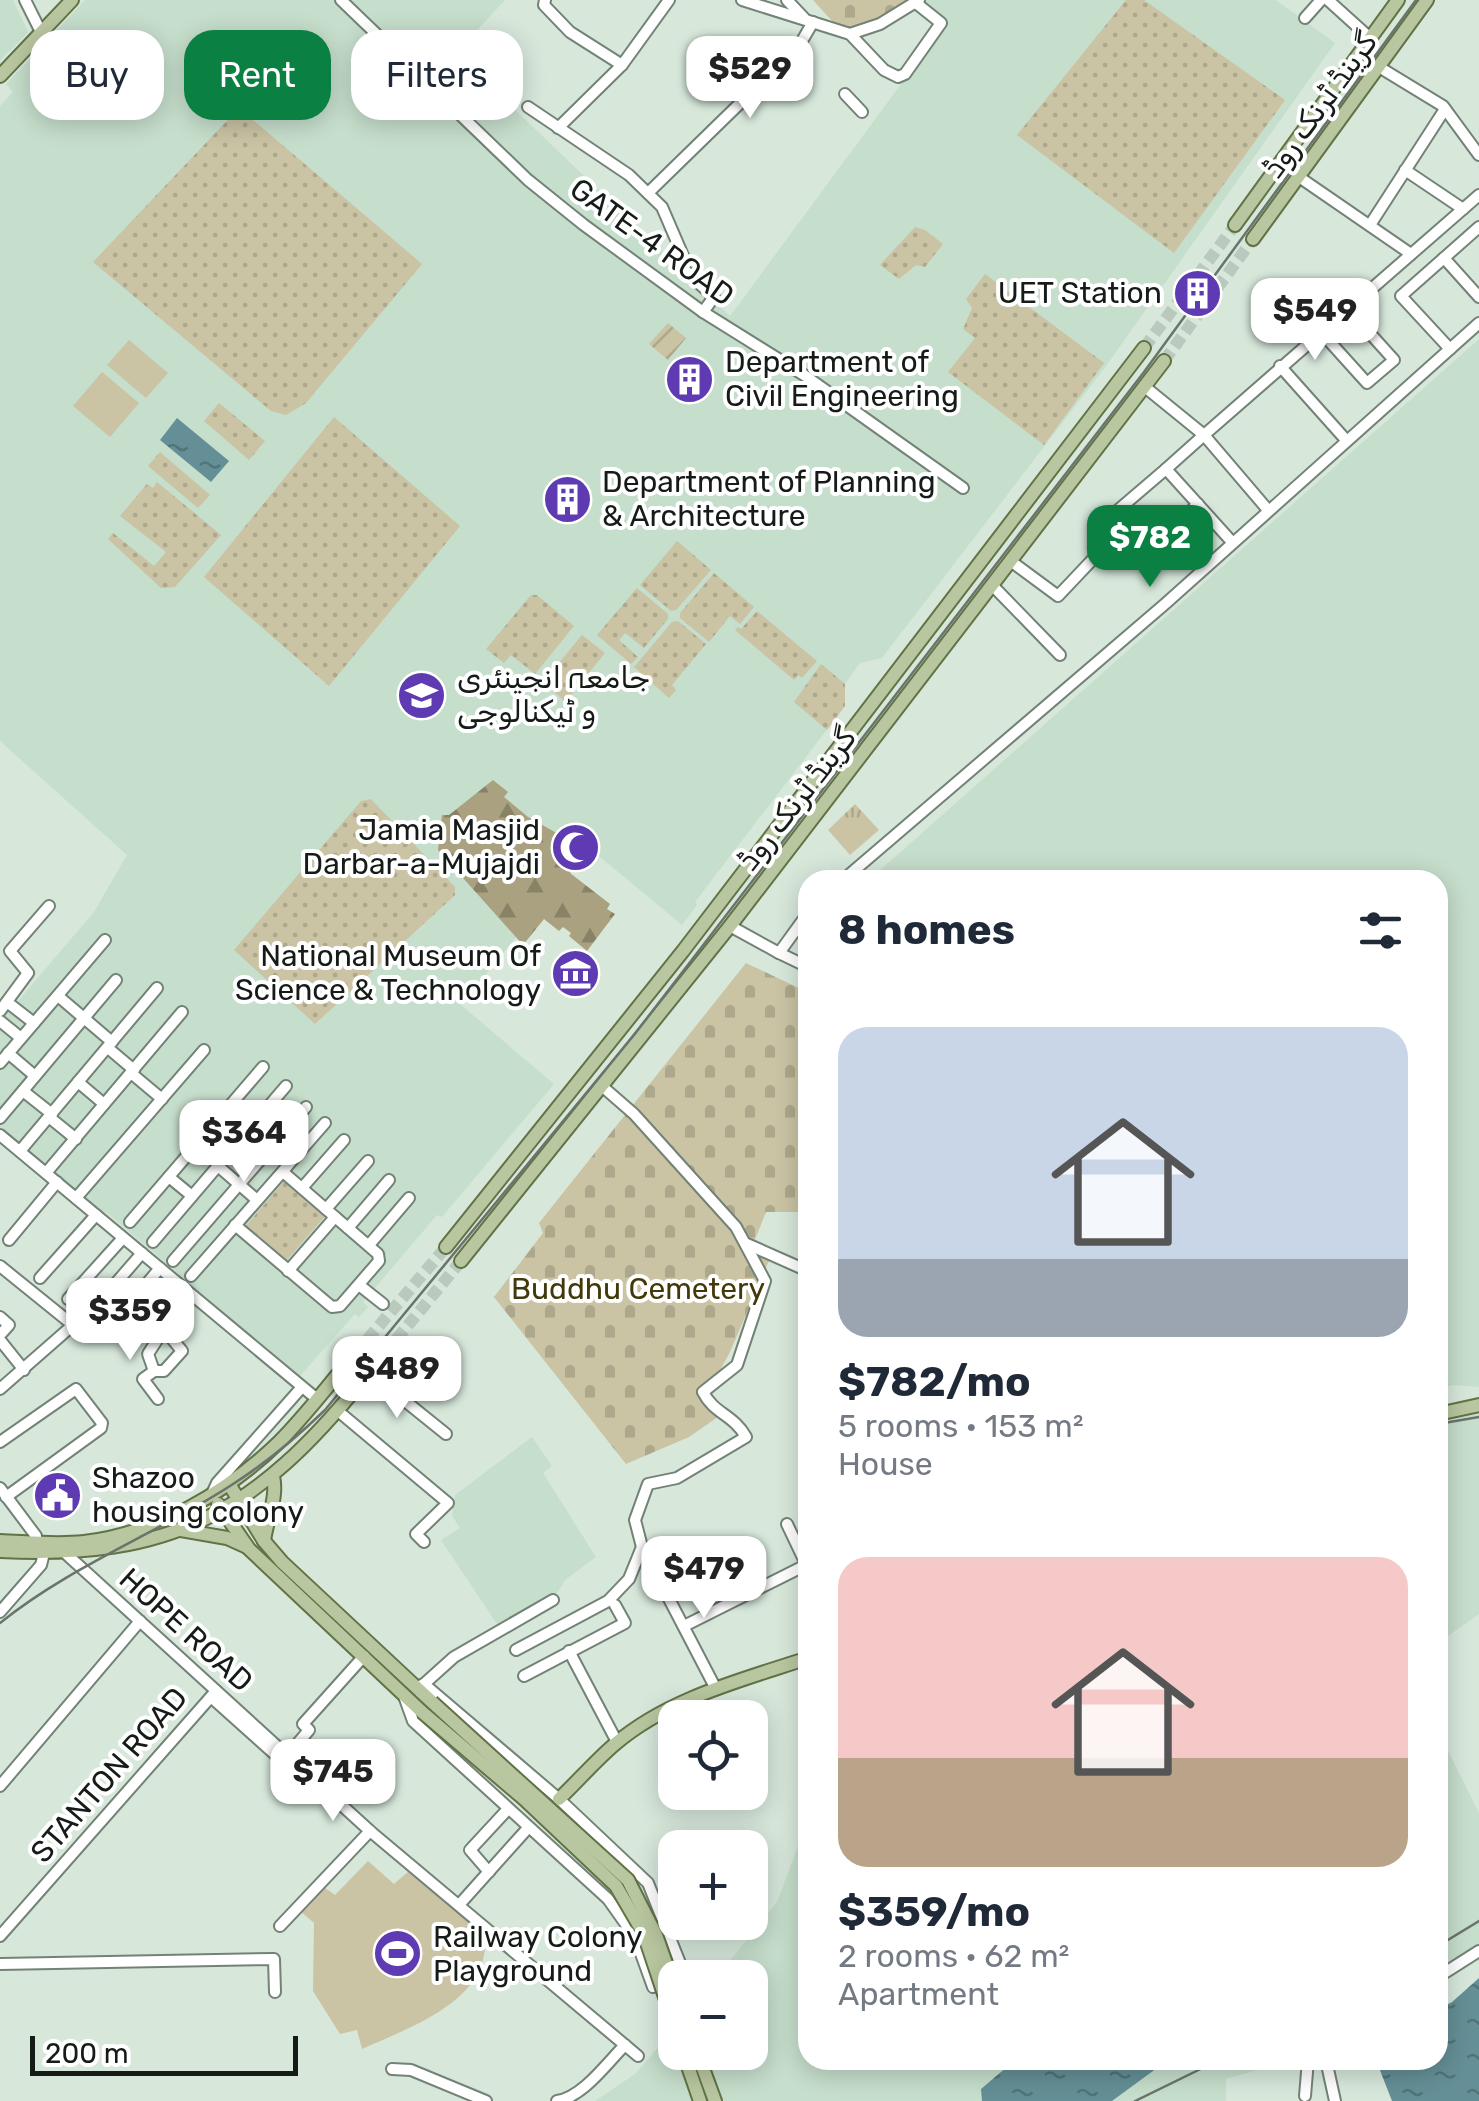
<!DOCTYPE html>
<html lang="en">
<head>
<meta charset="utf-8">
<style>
  :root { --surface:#fff; --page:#f2f2f3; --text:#1f2937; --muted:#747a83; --accent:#0b8043 }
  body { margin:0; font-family:Rubik,Cairo,sans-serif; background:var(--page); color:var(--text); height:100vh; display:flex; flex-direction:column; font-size:38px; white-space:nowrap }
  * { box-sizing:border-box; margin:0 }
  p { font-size:32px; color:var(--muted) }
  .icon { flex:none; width:55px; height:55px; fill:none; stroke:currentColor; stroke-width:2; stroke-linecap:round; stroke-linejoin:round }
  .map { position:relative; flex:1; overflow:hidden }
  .side { position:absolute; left:798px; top:870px; width:650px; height:1200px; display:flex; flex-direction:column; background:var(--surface); border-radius:30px; box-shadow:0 5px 25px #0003 }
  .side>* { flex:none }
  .guide { position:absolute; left:30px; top:30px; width:618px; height:90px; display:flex; gap:20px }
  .tools { position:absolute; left:658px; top:1700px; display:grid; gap:20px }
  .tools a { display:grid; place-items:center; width:110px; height:110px; border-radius:20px; background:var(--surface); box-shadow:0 5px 25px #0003; font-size:50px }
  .scale { position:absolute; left:30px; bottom:25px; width:268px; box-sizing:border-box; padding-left:10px; border:5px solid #151b17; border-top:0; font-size:28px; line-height:35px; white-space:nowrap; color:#151b17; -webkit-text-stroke:8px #fff; paint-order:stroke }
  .price { position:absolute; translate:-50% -85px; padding:0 22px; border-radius:20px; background:#fff; color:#222; font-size:32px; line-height:65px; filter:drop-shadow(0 2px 5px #0008) }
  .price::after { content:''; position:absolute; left:50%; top:60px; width:30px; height:22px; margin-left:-15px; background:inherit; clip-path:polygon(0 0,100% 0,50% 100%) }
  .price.selected { background:var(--accent); color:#fff }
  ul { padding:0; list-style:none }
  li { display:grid; align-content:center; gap:20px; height:530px; padding:0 40px }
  li span { display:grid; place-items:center; height:310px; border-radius:30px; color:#555 }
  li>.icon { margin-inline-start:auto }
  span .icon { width:180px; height:180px; fill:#fffc; stroke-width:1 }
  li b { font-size:42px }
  h2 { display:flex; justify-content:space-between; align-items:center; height:120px; padding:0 40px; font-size:42px }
  .chip { padding:0 35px; border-radius:30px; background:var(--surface); box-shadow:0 5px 25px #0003; font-size:35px; line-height:90px }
  .chip.selected { background:var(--accent); color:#fff }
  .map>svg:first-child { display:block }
  .built { fill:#c6decc }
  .grass { fill:url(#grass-dots) }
  .forest { fill:url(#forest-firs) }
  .cemetery { fill:url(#cemetery-stones) }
  .park { fill:url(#park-tufts) }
  .garden { fill:url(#garden-furrows) }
  .pitch { fill:#cac3a4 }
  .water { fill:url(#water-ripples) }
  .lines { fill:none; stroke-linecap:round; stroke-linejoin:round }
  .major-tunnel { stroke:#bac9be; stroke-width:12; stroke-dasharray:12 6; stroke-linecap:butt }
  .minor-casing { stroke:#738276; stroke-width:14 }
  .major-casing { stroke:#617346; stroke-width:16 }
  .minor { stroke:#fff; stroke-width:10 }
  .major { stroke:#b9c7a0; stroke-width:12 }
  .rail { stroke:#6a746c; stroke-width:2.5 }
  .major-bridge-casing { stroke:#617346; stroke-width:16; stroke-linecap:butt }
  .major-bridge { stroke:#b9c7a0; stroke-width:12 }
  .labels { text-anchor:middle; stroke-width:8; stroke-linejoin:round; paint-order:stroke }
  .street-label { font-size:30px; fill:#151b17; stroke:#fff }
  .poi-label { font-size:30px; fill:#151b17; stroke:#fff; text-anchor:start }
  .park-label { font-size:30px; fill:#42390b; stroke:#fff }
</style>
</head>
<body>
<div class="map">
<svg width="1479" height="2101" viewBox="0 0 1479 2101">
  <defs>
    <pattern id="grass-dots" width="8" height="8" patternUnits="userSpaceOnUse" patternTransform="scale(2.5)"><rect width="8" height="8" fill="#cac3a4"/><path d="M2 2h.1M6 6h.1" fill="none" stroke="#ada78c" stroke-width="1.8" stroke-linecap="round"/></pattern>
    <pattern id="forest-firs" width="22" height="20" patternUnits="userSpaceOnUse" patternTransform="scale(2.5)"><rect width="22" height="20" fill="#a9a17f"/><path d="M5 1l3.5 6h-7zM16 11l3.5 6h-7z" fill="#888267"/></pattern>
    <pattern id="cemetery-stones" width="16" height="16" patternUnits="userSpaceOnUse" patternTransform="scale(2.5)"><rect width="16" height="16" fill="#cac3a4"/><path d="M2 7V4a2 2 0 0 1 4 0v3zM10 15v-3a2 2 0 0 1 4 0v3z" fill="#ada78c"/></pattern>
    <pattern id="park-tufts" width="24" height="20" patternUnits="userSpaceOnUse" patternTransform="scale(2.5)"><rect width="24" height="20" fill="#cac3a4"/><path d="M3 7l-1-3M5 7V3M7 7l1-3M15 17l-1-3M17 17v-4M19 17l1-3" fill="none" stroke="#ada78c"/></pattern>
    <pattern id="garden-furrows" width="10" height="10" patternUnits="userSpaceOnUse" patternTransform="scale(2.5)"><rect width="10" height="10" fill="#cac3a4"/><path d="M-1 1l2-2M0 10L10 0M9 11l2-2" fill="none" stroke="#ada78c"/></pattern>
    <pattern id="water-ripples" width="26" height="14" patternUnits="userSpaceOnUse" patternTransform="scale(2.5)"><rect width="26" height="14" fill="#648f96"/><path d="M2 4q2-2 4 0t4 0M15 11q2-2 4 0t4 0" fill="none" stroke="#517479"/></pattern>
  </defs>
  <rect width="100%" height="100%" fill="#d7e8db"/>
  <!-- built -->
  <g class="built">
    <path d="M0,0H13L28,32L0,61Z"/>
    <path d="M85,0H505L456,53L730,316L946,23L923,4L927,0H1276L1335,43L1106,366L882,658L860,663L855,670L844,685L845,706L695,902L697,905L682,925L571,833L562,843L567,874L461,1005L554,1084L442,1217L437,1215L363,1302L368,1307L359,1317L355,1314L299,1377L106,1212L102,1216L0,1130V1022L94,912L127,855L0,741V106L13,92L6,84Z"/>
    <path d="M1479,339V1387L1452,1385L1438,1391V880H869Z"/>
    <path d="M1459,1412L1479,1414V1614L1438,1643V1421Z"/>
    <path d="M532,1437L552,1466L543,1473L596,1557L565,1580L553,1600L501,1630L441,1540L460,1528L452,1516L455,1495Z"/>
    <path d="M1438,1731L1479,1813V1950L1438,1983Z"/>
    <path d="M807,1822L808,2060H1292L1226,2079V2101H595L635,2074L675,2028V2052H750V1978L717,1977L777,1902Z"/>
  </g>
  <!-- grass -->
  <g class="grass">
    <path d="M1126,0H1144L1285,100L1174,253L1017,135Z"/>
    <path d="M239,108L422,264L306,403L286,415L271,411L93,262Z"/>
    <path d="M915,227L925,230L943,244L925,267L916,265L899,279L880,265Z"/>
    <path d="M985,274L1104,363L1044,445L948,372L975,338L963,329L972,308L966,299Z"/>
    <path d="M219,403L265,441L249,460L204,421Z"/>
    <path d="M334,417L460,526L329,686L204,577Z"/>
    <path d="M160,452L210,495L198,508L148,466Z"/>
    <path d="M157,482L221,535L175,587L161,588L108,539L113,533L154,566L166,552L120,516L147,484L153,488Z"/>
    <path d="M677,541L711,570L676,610L671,611L640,585Z"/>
    <path d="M714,573L754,607L740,624L730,616L709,642L680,618V613Z"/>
    <path d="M637,588L668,614V619L644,648L625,633L619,640L638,657L631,664L597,635Z"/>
    <path d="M531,595H537L574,626L535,674L511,655L504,663L486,649Z"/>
    <path d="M757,611L817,661L802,678L798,675L794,680L735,630L738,627L741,629Z"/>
    <path d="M678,621L706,644L672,685L676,690L669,698L634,667L672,622Z"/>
    <path d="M582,635L605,653L565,702L544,681Z"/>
    <path d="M821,664L845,684V706L827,730L794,702Z"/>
    <path d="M371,799L455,887V895L315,1024L234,950L361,801Z"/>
    <path d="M284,1181L325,1216L286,1261L246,1226Z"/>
  </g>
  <!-- forest -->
  <path class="forest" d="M493,780L508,792L504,797L528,817L569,840L566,844L572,851L569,855L578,862L570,873L610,904L607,909L615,914L587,951L569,936L571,933L563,927L559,931L544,919L523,945L438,850L442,815H449Z"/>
  <!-- cemetery -->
  <g class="cemetery">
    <path d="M813,0H919L850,34L826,27L832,21Z"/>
    <path d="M746,963L807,992V1212H766L752,1247L771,1256L730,1352L706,1396L725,1412L689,1437L626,1464L494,1297L543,1233L539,1223Z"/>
  </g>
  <!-- park -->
  <path class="park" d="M855,804L879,830L850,855L828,830Z"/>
  <!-- garden -->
  <path class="garden" d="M668,323L686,338L668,360L649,344Z"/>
  <!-- pitch -->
  <g class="pitch">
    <path d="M129,340L168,373L146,398L107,365Z"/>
    <path d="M102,372L139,403L110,437L73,406Z"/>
    <path d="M368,1861L394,1884L409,1871L487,1938C485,1948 484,1960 480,1969C462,2010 400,2032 362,2049L357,2030L340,2034L313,1991L314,1923L299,1910L321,1885L335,1895Z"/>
  </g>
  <!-- water -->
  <g class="water">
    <path d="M177,418L229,461L211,482L160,440Z"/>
    <path d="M1479,1978V2101H1392L1376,2060H1438V2009L1452,2002Z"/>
    <path d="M1015,2060H1168L1112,2101H982L981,2089Z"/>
  </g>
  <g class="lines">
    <!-- major-tunnel -->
    <g class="major-tunnel">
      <path d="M1144,348L1235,225"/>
      <path d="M1164,361L1253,239"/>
      <path d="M344,1367L446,1247"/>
      <path d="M362,1381L461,1261"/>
    </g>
    <defs>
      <g id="minor">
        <path d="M25,0L41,32"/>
        <path d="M341,0L528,180L584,225L703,312L804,375L963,488"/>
        <path d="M545,0L544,5L570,32L622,65"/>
        <path d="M742,0L850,34L884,70L898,77L905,74L941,23L916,3"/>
        <path d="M787,0L804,18"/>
        <path d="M1328,0L1370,38"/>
        <path d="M1305,18L1321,0"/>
        <path d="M850,34L880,24L919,0"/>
        <path d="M1379,67L1443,106L1479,155"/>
        <path d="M845,94L862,112"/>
        <path d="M528,107L629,175L662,207L684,258L679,265L714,297L703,312"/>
        <path d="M558,128L622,65L669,0"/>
        <path d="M1405,170L1463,209"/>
        <path d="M1299,177L1411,254"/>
        <path d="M648,193L769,75L773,78L788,65L813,22"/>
        <path d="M1370,225L1445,109"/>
        <path d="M1444,258L1479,297"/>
        <path d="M1321,332L1367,383L1394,360L1348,309"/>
        <path d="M1450,349L1401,296L1479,227"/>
        <path d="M1280,366L1346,440"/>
        <path d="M1145,387L1204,435L1479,195"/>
        <path d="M1118,510L1166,469"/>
        <path d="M1232,542L1166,469L1204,435L1268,510"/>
        <path d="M1165,549L1187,530L1180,521L1198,504"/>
        <path d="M1012,562L1058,596L1093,559"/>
        <path d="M993,586L1060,655"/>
        <path d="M843,880L1165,604L1479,323"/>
        <path d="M730,926L779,953L808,913"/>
        <path d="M779,953L808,967"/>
        <path d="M58,996L112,1042"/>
        <path d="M7,1002L34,1023"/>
        <path d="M0,1011L28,973L10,951L49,906"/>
        <path d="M0,1021L21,1038"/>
        <path d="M108,1048L134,1070"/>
        <path d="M8,1053L35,1076"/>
        <path d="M0,1063L105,940"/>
        <path d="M131,1073L162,1099"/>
        <path d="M78,1082L104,1104"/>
        <path d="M603,1087L634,1114L736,1227L765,1281L737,1365L703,1392C714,1414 733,1414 746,1437L677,1478L648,1484L635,1520L642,1547L716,1689"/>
        <path d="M23,1091L52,1114"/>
        <path d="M223,1114L246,1133"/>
        <path d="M49,1117L76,1139"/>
        <path d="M0,1118L116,980"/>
        <path d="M0,1135L317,1399"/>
        <path d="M20,1151L157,988"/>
        <path d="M218,1166L257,1200"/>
        <path d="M46,1173L182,1012"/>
        <path d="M169,1177L192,1196"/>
        <path d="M302,1188L344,1140"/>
        <path d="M76,1198L204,1050"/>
        <path d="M326,1209L368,1161"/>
        <path d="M130,1222L263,1067"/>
        <path d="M235,1225L332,1307L340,1306L379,1261L378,1254L283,1172"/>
        <path d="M348,1228L389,1180"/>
        <path d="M9,1240L57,1182"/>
        <path d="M153,1242L286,1086"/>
        <path d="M747,1244L808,1271"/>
        <path d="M369,1245L409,1198"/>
        <path d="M173,1261L306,1107"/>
        <path d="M0,1266L73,1325L0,1389"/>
        <path d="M288,1271L335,1217"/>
        <path d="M191,1276L325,1123"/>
        <path d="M40,1278L96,1215"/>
        <path d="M116,1283L142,1253"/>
        <path d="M359,1285L383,1304"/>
        <path d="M68,1299L123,1238"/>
        <path d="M131,1302L164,1329L148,1354L154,1371L143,1379L158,1399"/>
        <path d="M99,1304L118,1318L160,1268"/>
        <path d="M0,1317L9,1325L0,1335"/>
        <path d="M0,1340L24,1370"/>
        <path d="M154,1371H164L182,1351L164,1329"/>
        <path d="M374,1376L446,1434"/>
        <path d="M338,1411L448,1503L416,1534L424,1542"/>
        <path d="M0,1442L76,1389L102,1423L101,1428L6,1497"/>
        <path d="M0,1488L36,1536L35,1543"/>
        <path d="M212,1494L217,1483L302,1387"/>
        <path d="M787,1524L807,1566"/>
        <path d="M64,1552L370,1831L638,2056"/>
        <path d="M0,1612L41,1565L44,1553"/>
        <path d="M684,1626L808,1564"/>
        <path d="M516,1650L608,1601L629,1579L642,1547"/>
        <path d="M569,1651L617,1742"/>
        <path d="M524,1676L625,1623L615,1605"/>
        <path d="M424,1684L454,1657L553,1600"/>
        <path d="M417,1687L424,1684L559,1799L648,1883L686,1978"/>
        <path d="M404,1696L413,1721L608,1899L635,1937L653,1987L664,1984"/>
        <path d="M211,1697L288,1766"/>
        <path d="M288,1755L309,1730L303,1724L364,1656"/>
        <path d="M0,1786L140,1621"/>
        <path d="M489,1872L470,1850L508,1809"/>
        <path d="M459,1905L528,1828"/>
        <path d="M280,1926L370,1831"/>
        <path d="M0,1936L216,1691"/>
        <path d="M0,1964L274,1959L275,1992"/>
        <path d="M1438,1977L1479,1951"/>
        <path d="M1326,2060L1335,2101"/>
        <path d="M392,2069L411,2070L486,2101"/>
        <path d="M1305,2096L1308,2060"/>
        <path d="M557,2101C583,2097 607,2063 625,2045"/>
      </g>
      <g id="major">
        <path d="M0,76L72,0"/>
        <path d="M1235,225L1398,0"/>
        <path d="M1253,239L1427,0"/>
        <path d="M446,1247L683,951L1144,348"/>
        <path d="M461,1261L730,926L1164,361"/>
        <path d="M1438,1414L1479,1405"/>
        <path d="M229,1484L264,1541L282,1562L432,1702"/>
        <path d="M218,1504L249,1549L422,1712"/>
        <path d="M181,1530L227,1538L247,1547"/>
        <path d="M0,1541C28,1542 56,1545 84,1542C155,1534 228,1492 279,1442C302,1419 322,1393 344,1367"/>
        <path d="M264,1541C267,1518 278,1498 273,1476"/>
        <path d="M0,1551C171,1560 256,1512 362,1381"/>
        <path d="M559,1799C578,1781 595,1761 615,1744C669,1698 742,1680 808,1658"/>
        <path d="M683,2052L700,2101"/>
        <path d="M697,2052L715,2101"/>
      </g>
    </defs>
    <!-- minor casing -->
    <use href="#minor" class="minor-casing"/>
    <!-- major casing -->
    <use href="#major" class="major-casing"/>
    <!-- minor -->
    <use href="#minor" class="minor"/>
    <!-- major -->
    <use href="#major" class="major"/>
    <!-- rail -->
    <g class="rail">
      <path d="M1438,1424L1479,1417"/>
      <path d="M0,1623C71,1566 154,1535 230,1486C265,1464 295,1439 325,1410L634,1035L1144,372L1416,0"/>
      <path d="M1438,1946L1479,1921"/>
      <path d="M1135,2101L1219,2060"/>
    </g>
    <defs>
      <g id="major-bridge">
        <path d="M432,1702L628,1880L656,1935L675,1989"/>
        <path d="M422,1712L524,1799L616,1886L644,1934L675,2027"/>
      </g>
    </defs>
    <!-- major-bridge casing -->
    <use href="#major-bridge" class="major-bridge-casing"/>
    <!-- major-bridge -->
    <use href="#major-bridge" class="major-bridge"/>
  </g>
  <!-- icons -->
  <defs>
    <symbol id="building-disc" viewBox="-11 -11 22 22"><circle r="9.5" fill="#5f3bb3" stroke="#fff"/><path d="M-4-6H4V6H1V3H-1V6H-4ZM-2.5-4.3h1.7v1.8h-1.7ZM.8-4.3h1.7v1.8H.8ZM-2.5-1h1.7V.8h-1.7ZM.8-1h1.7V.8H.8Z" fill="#fff"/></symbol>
    <symbol id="university-disc" viewBox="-11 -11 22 22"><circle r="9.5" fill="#5f3bb3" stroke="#fff"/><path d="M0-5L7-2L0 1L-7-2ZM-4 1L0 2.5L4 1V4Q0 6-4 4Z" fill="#fff"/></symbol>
    <symbol id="mosque-disc" viewBox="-11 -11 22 22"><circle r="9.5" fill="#5f3bb3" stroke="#fff"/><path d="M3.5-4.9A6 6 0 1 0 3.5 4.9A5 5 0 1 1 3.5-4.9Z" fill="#fff"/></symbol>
    <symbol id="museum-disc" viewBox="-11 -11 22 22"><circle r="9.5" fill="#5f3bb3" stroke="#fff"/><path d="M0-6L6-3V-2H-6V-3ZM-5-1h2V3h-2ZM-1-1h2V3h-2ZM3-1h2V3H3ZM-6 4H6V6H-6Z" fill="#fff"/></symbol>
    <symbol id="civic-disc" viewBox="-11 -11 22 22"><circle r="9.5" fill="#5f3bb3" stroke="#fff"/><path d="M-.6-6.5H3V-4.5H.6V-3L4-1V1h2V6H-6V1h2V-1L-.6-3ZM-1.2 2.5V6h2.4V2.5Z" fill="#fff"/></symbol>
    <symbol id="stadium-disc" viewBox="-11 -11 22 22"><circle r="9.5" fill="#5f3bb3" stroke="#fff"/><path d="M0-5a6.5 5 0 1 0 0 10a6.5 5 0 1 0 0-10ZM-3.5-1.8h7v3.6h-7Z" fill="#fff"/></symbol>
  </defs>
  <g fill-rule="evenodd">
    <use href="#building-disc" x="1170" y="266" width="55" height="55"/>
    <use href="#building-disc" x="662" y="352" width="55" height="55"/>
    <use href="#building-disc" x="540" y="472" width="55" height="55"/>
    <use href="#university-disc" x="394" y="668" width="55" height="55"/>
    <use href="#mosque-disc" x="548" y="820" width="55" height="55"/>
    <use href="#museum-disc" x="548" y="946" width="55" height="55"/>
    <use href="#civic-disc" x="30" y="1468" width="55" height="55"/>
    <use href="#stadium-disc" x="370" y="1926" width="55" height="55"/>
  </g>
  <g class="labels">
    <!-- street labels -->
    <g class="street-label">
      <text transform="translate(1320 105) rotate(-54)" y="10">گرینڈ ٹرنک روڈ</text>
      <text transform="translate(652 242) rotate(36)" y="10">GATE-4 ROAD</text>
      <text transform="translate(797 799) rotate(-52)" y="10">گرینڈ ٹرنک روڈ</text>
      <text transform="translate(186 1630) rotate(42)" y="10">HOPE ROAD</text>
      <text transform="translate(109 1775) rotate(-49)" y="10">STANTON ROAD</text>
    </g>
    <!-- poi labels -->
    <g class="poi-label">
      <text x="1162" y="303" text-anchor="end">UET Station</text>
      <text x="725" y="372">Department of<tspan x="725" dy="34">Civil Engineering</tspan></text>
      <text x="602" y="492">Department of Planning<tspan x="602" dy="34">&amp; Architecture</tspan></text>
      <text x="457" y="688">جامعہ انجینئری<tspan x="457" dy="34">و ٹیکنالوجی</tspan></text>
      <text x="540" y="840" text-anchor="end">Jamia Masjid<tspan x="540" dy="34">Darbar-a-Mujajdi</tspan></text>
      <text x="541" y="966" text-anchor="end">National Museum Of<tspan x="541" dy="34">Science &amp; Technology</tspan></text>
      <text x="92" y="1488">Shazoo<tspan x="92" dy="34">housing colony</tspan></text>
      <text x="433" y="1947">Railway Colony<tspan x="433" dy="34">Playground</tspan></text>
    </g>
    <!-- park labels -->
    <g class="park-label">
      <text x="638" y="1299">Buddhu Cemetery</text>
    </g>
  </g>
</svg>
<div class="tools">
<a><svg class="icon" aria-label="locate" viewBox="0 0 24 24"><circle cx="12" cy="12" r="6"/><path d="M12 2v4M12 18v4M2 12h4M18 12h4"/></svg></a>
<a>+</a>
<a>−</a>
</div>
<div class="scale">200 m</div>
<b class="price" style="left:750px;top:121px">$529</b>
<b class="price" style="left:1315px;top:363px">$549</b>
<b class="price selected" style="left:1150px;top:590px">$782</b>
<b class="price" style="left:244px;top:1185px">$364</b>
<b class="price" style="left:130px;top:1363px">$359</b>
<b class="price" style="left:397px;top:1421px">$489</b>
<b class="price" style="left:704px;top:1621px">$479</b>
<b class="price" style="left:333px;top:1824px">$745</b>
<div class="guide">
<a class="chip">Buy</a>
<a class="chip selected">Rent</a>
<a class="chip">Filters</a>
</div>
<section class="side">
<h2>8 homes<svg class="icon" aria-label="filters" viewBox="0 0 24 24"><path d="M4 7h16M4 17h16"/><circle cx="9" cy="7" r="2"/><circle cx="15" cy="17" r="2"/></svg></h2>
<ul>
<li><span style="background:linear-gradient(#c9d6e8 75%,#9aa5b1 0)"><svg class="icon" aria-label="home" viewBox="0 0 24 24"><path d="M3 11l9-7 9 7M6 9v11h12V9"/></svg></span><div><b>$782/mo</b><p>5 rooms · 153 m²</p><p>House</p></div></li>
<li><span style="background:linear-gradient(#f6c9c9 65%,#b9a48a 0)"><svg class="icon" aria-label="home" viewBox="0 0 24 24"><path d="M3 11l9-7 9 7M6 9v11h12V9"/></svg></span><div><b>$359/mo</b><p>2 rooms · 62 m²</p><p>Apartment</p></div></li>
</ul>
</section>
</div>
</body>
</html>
